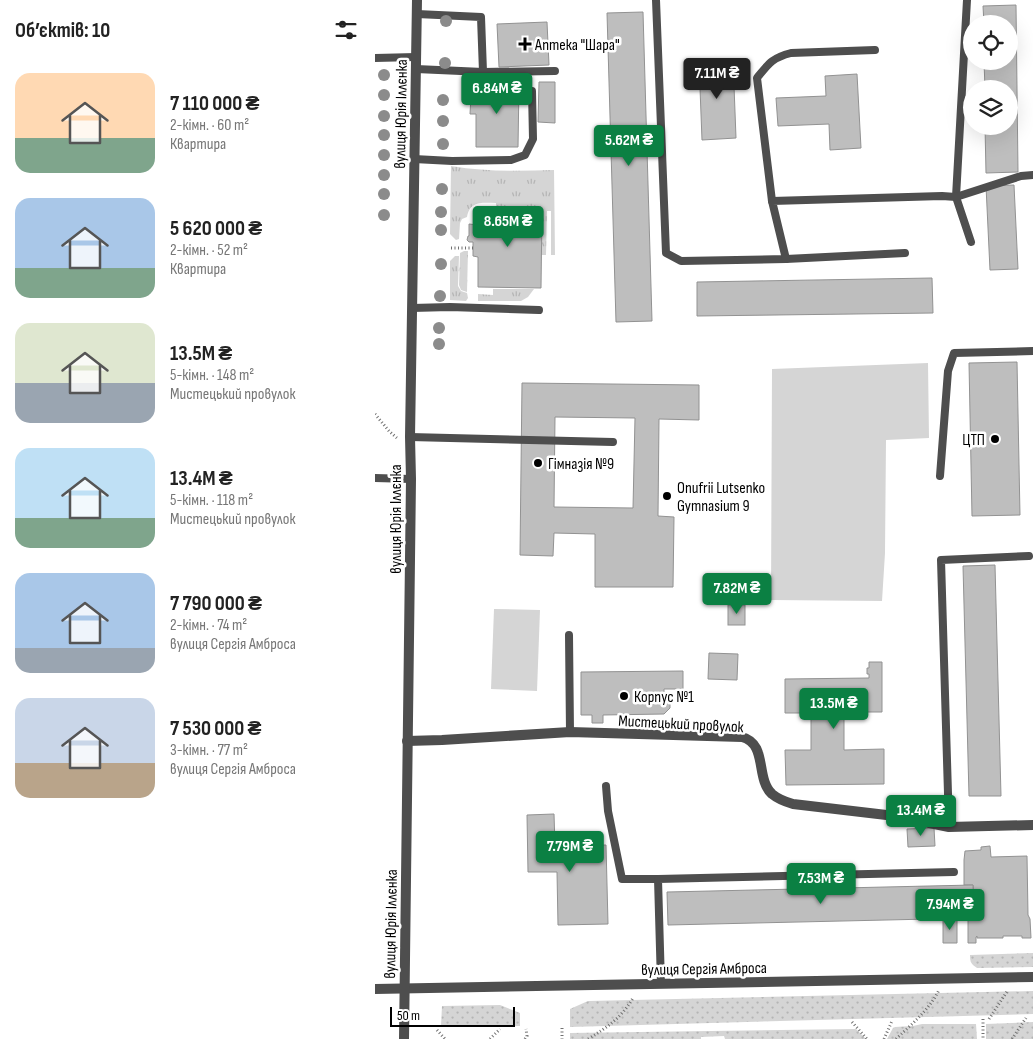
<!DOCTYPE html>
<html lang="uk">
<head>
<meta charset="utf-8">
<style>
  :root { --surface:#fff; --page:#f6f6f6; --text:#222; --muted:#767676; --accent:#0b8043 }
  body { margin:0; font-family:"Sofia Sans Condensed",sans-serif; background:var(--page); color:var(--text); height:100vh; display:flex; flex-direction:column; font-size:19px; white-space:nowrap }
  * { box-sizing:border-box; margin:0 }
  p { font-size:16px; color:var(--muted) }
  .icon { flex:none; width:28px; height:28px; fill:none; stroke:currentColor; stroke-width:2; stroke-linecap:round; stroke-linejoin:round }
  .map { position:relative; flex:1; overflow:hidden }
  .side { display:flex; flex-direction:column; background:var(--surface); width:375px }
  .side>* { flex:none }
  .tools { position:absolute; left:588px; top:15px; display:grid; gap:10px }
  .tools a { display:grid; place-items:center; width:55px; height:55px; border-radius:50%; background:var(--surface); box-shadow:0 5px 20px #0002; font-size:25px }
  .scale { position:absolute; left:15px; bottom:12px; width:125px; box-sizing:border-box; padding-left:5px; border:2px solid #000; border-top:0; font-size:14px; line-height:18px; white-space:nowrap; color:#000; -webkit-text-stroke:4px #fff; paint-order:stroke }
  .price { position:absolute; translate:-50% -42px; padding:0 11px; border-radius:5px; background:var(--accent); color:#fff; font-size:16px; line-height:32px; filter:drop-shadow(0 1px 2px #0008) }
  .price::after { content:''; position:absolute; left:50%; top:30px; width:15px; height:11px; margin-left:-8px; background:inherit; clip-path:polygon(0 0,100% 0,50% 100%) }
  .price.on { background:#222; color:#fff }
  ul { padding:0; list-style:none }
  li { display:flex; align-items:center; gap:15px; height:125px; padding:0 15px }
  li span { display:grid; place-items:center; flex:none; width:140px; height:100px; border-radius:15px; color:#555 }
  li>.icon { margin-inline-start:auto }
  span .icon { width:60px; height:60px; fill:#fffc; stroke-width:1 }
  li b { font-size:21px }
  h2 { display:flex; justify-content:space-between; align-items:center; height:60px; padding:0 15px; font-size:21px }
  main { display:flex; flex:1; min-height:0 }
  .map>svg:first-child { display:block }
  .grass { fill:url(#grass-tufts) }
  .garden { fill:url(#garden-dots) }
  .pitch { fill:#d5d5d5 }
  .building { fill:#bebebe; stroke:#929292; fill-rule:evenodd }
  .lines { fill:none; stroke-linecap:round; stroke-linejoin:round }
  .path { stroke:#707070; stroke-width:3; stroke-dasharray:1 2.5; stroke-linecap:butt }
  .service { stroke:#4e4e4e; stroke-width:8 }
  .minor { stroke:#4e4e4e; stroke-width:10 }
  .tertiary { stroke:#4e4e4e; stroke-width:10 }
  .tree { fill:#8b8b8b }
  .poi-dot { fill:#000; stroke:#fff; stroke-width:2 }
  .labels { text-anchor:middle; stroke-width:5; stroke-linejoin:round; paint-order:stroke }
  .poi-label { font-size:16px; fill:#000; stroke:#fff; text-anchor:start }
  .street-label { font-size:16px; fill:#000; stroke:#fff }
</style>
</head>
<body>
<main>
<section class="side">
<h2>Об’єктів: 10<svg class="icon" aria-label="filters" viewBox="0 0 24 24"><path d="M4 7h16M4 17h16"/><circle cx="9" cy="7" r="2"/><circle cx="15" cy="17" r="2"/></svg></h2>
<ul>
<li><span style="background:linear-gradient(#ffd9b3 65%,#7fa58c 0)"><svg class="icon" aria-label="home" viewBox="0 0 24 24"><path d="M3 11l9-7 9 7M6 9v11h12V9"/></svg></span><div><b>7 110 000 ₴</b><p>2-кімн. · 60 m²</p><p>Квартира</p></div></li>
<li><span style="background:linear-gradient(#a9c7e8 70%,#7fa58c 0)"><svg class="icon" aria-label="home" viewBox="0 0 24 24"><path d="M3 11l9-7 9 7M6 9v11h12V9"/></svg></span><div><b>5 620 000 ₴</b><p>2-кімн. · 52 m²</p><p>Квартира</p></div></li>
<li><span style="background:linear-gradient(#dfe7d0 60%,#9aa5b1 0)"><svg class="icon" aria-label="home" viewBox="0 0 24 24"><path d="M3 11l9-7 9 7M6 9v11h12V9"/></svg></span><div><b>13.5M ₴</b><p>5-кімн. · 148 m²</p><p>Мистецький провулок</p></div></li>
<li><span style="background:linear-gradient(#bfe0f5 70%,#7fa58c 0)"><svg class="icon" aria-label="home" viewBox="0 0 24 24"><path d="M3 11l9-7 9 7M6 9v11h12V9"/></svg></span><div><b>13.4M ₴</b><p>5-кімн. · 118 m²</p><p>Мистецький провулок</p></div></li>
<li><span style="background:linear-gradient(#a9c7e8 75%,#9aa5b1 0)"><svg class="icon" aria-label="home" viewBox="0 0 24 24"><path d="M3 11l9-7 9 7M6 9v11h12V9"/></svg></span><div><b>7 790 000 ₴</b><p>2-кімн. · 74 m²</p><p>вулиця Сергія Амброса</p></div></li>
<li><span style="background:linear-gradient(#c9d6e8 65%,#b9a48a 0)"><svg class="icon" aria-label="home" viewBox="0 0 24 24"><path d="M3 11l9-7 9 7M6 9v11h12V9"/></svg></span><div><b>7 530 000 ₴</b><p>3-кімн. · 77 m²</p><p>вулиця Сергія Амброса</p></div></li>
</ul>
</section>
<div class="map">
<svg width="658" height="1039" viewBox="0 0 658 1039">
  <defs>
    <pattern id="grass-tufts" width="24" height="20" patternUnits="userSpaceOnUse" patternTransform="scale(1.25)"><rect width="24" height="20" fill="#d5d5d5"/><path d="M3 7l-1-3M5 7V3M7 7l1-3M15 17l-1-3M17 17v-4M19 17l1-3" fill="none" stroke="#b5b5b5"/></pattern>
    <pattern id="garden-dots" width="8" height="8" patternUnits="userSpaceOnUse" patternTransform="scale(1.25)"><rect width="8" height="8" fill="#d5d5d5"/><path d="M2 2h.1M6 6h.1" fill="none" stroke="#b5b5b5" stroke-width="1.8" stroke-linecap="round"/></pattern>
  </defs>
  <rect width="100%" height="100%" fill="#fff"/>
  <!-- grass -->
  <g class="grass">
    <path d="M76,166C111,172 144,171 179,170L180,255H176V211H172L171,255H166L167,208H125V206L121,207V203C108,203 95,200 92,217L87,219L85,223L84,239L81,240L75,234Z"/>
    <path d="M89,251H93L92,292L86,290L84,285L85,253Z"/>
    <path d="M80,256H84L83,286L86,291L92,293L93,298L91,301L75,300V261Z"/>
    <path d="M118,289H159L153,297L146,301H103V294L118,295Z"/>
  </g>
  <!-- garden -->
  <g class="garden">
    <path d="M658,953V967L602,968C596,964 595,962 595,955Z"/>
    <path d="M658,991V1014L195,1027V1009L213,1001Z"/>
    <path d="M125,1005L145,1013V1026L68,1027L66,1026L67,1006Z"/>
    <path d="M658,1022V1039H611V1024Z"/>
    <path d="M547,1024H601L602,1039H512L518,1028L520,1027L538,1026Z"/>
    <path d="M481,1029L491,1039H350L349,1036L326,1037V1039H195V1033Z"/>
  </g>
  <!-- pitch -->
  <g class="pitch">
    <path d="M553,363L554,438L511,440L510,553L507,601L396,600L397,369Z"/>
    <path d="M119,609L165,610L162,691L116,689Z"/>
  </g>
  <!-- building -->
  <g class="building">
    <path d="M641,5L643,172L611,173L610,126H634V89H610L609,61H634V24H609L608,6Z"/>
    <path d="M268,12L277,321L241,322L232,13Z"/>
    <path d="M172,22L174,65L124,67L122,24Z"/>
    <path d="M358,60L361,138L327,140L324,62Z"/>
    <path d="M482,74L486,148L455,150L454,124L403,126L401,98L451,96L450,76Z"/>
    <path d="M164,82H180V123L163,122Z"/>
    <path d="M104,84H144L143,147H101V114H95L96,96H104Z"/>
    <path d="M639,185L643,269L615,270L611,186Z"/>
    <path d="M103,209L167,210L166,288L103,287V257L98,256V242H94L92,240L93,236H94V224L103,225Z"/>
    <path d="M557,278L558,313L322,316V282Z"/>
    <path d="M642,362L645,515L597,516L594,363Z"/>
    <path d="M147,383L324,385V420L284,419L283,516L299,517L298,587H220V534L179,533L178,556L145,555ZM180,417L260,418L258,508L179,507Z"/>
    <path d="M620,565L626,796H594L588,566Z"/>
    <rect x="353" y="605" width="17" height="20"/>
    <path d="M334,653L363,654L362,680L333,679Z"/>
    <path d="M494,662H507V712H469V750L509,749V784L411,785L410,750H436V713H410V679L494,678V674H492V668H494Z"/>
    <path d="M308,671V689H289V694H291L295,699V708L289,714L228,715V723H217V715H206V672Z"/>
    <path d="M179,814L180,846L231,845L233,924L183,925L182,872H153L152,815Z"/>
    <path d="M559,828L560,846L533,847L532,829Z"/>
    <path d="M615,846L616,857L652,856L653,915L655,919L656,938H647V936H628V938H602V936L601,937V943H593V918H599L598,885H589V860L590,851L606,850V847Z"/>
    <path d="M598,885L599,918L293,925L292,892Z"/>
    <path d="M582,918V943H568V919Z"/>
  </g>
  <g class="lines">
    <!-- path -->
    <g class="path">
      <path d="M76,248H98"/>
      <path d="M0,414L14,431L23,439"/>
      <path d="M608,1019V1039"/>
      <path d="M614,1019L633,990"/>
      <path d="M477,1022L492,1039"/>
      <path d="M187,1028V1039"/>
      <path d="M62,1030L70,1039"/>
      <path d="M115,1039L125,1029"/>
      <path d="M150,1039L152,1036L151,1029"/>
      <path d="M213,1039C233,1027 246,1018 258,998"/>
      <path d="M509,1039L517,1021"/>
      <path d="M521,1039C537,1024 554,1010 564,990"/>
      <path d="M637,1039L651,1018"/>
    </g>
    <!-- service -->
    <g class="service">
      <path d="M281,0L291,253L306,261L411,259L530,253"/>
      <path d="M592,0L581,197L596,242"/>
      <path d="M42,14L106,17L108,72"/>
      <path d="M0,58L41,57"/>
      <path d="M41,69L108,72L180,71"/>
      <path d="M39,159L77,161L136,160L150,155L158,139L157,91"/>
      <path d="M397,201L382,78C394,63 397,58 416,53L500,50"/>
      <path d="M411,259L397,201L567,196L581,197L646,176L658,175"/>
      <path d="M37,308L75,307L164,310"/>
      <path d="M35,437L238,442"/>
      <path d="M565,476L573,371L579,353L658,351"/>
      <path d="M0,478L36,479"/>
      <path d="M194,635L195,732"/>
      <path d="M231,786L233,811L247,879H283"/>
      <path d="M574,827L566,560L654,556"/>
      <path d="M286,984L283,879L579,872"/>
    </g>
    <!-- minor -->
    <g class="minor">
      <path d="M32,741L67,740L195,732L367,737C393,744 380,778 397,794C403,799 411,802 418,804L520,816L574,827L658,825"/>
      <path d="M0,989L658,977"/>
    </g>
    <!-- tertiary -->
    <path class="tertiary" d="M29,1039L36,479L35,437L42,0"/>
  </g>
  <!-- trees -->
  <g class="tree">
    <circle cx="71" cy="21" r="6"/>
    <circle cx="70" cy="63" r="6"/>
    <circle cx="9" cy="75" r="6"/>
    <circle cx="9" cy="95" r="6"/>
    <circle cx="68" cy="100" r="6"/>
    <circle cx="9" cy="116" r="6"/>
    <circle cx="68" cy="121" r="6"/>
    <circle cx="9" cy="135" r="6"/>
    <circle cx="68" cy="144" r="6"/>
    <circle cx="9" cy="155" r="6"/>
    <circle cx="9" cy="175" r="6"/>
    <circle cx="67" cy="189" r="6"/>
    <circle cx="9" cy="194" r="6"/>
    <circle cx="66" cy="212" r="6"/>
    <circle cx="9" cy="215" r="6"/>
    <circle cx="66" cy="230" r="6"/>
    <circle cx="66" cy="264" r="6"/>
    <circle cx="65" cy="296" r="6"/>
    <circle cx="64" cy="328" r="6"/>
    <circle cx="64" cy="344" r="6"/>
  </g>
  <!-- markers -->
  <g class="poi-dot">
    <path d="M147.5 36.5h5v5h5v5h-5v5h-5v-5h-5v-5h5z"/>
    <circle cx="620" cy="439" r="5"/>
    <circle cx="163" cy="463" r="5"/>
    <circle cx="292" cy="496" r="5"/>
    <circle cx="249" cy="696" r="5"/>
  </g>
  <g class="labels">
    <!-- poi labels -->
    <g class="poi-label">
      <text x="160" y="50">Аптека "Шара"</text>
      <text x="610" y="445" text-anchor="end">ЦТП</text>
      <text x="173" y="469">Гімназія №9</text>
      <text x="302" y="493">Onufrii Lutsenko<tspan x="302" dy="18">Gymnasium 9</tspan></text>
      <text x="259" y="702">Корпус №1</text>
    </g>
    <!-- street labels -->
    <g class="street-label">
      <text transform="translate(25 114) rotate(-89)" y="6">вулиця Юрія Іллєнка</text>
      <text transform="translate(20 519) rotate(-90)" y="6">вулиця Юрія Іллєнка</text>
      <text transform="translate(306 723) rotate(3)" y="6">Мистецький провулок</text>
      <text transform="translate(15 924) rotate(-89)" y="6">вулиця Юрія Іллєнка</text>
      <text transform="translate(329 968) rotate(-1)" y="6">вулиця Сергія Амброса</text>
    </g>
  </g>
</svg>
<div class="tools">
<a><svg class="icon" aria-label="locate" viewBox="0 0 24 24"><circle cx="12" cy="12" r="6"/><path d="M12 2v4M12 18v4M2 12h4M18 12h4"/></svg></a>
<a><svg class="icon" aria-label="layers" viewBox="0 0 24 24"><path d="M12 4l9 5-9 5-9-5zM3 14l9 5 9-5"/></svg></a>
</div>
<div class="scale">50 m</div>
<b class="price on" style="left:342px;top:100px">7.11M ₴</b>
<b class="price" style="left:122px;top:115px">6.84M ₴</b>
<b class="price" style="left:254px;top:167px">5.62M ₴</b>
<b class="price" style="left:133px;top:248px">8.65M ₴</b>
<b class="price" style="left:362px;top:615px">7.82M ₴</b>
<b class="price" style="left:459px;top:730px">13.5M ₴</b>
<b class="price" style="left:546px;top:837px">13.4M ₴</b>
<b class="price" style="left:195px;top:873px">7.79M ₴</b>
<b class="price" style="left:446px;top:905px">7.53M ₴</b>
<b class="price" style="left:575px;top:931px">7.94M ₴</b>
</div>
</main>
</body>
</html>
